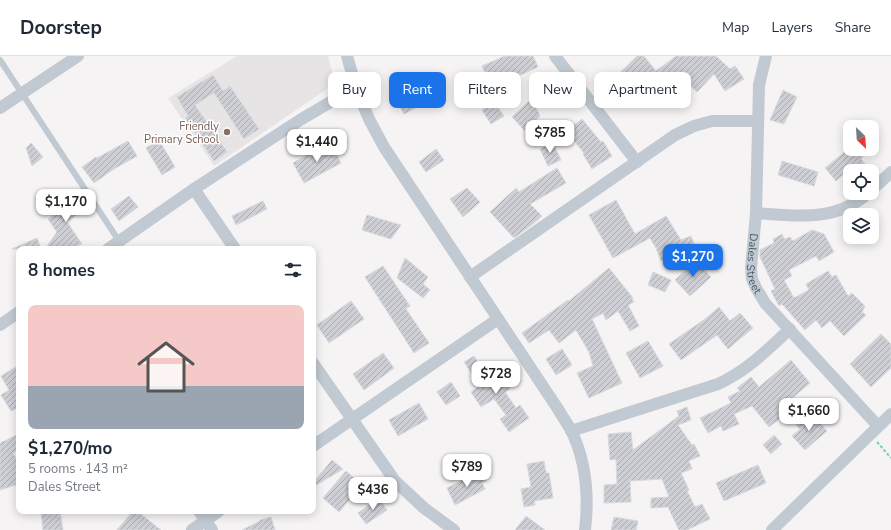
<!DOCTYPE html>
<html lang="en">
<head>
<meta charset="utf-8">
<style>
  :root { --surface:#fff; --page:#f6f6f7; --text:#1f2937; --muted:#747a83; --line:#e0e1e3; --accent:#1a73e8 }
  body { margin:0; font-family:"Nunito Sans",sans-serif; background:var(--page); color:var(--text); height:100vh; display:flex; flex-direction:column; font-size:15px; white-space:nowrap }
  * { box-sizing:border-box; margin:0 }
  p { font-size:13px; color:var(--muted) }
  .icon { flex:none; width:22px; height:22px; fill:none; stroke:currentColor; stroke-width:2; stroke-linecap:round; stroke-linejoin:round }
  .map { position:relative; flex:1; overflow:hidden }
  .details { position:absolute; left:16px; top:190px; width:300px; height:268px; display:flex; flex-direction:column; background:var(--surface); border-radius:8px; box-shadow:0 2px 10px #0003 }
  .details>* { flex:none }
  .banner { position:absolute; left:328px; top:16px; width:380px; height:36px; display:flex; gap:8px }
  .needle { width:26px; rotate:155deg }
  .tools { position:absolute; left:843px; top:64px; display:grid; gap:8px }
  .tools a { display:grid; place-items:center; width:36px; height:36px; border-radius:8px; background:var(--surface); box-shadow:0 2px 10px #0003; font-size:20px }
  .price { position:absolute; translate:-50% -34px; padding:0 9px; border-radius:8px; background:#fff; color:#222; font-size:13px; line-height:26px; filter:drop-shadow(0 1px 2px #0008) }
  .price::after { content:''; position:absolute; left:50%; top:24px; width:12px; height:9px; margin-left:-6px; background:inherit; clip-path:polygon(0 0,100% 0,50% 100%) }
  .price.selected { background:var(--accent); color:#fff }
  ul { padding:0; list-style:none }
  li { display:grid; align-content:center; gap:8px; height:212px; padding:0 12px }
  li span { display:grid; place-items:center; height:124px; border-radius:8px; color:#555 }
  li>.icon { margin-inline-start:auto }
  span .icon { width:72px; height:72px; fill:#fffc; stroke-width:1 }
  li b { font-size:17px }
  h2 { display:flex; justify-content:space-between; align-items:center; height:48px; padding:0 12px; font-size:17px }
  .tag { padding:0 14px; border-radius:8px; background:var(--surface); box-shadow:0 2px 10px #0003; font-size:14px; line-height:36px }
  .tag.selected { background:var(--accent); color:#fff }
  header { display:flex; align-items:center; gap:24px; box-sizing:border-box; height:56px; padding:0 20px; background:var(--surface); border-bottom:1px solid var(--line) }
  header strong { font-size:19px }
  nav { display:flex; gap:22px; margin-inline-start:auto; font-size:14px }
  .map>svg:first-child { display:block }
  .education { fill:#e6e4e5 }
  .building { fill:url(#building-hatch); stroke:#d7d9de }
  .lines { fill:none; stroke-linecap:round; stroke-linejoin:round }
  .path { stroke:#7ad0a6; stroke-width:2; stroke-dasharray:3 2; stroke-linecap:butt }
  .lane { stroke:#c1cad2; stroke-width:6 }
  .street { stroke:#c1cad2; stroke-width:12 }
  .education-dot { fill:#8d6e63; stroke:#fff; stroke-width:1.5 }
  .labels { text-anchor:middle; stroke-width:3; stroke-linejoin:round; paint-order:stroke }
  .education-label { font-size:11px; fill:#785e54; stroke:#fff; text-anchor:end }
  .street-label { font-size:11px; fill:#4a5661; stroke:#fff }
</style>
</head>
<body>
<header>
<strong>Doorstep</strong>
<nav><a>Map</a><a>Layers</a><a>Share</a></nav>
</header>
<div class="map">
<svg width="891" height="474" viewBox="0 0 891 474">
  <defs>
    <pattern id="building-hatch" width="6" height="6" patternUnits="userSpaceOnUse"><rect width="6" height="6" fill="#cdcfd5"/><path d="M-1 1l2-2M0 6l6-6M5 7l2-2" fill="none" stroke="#a8abb0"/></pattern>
  </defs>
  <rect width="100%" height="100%" fill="#f5f3f3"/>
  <!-- education -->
  <path class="education" d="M237,0H328L332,15L327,33L214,110L168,42Z"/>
  <!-- building -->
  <g class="building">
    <path d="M505,0H533L538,11L492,32L482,10Z"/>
    <path d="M637,0H644L656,15L676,0H716L730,13L735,10L744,23L725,35L714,18L697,36L687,27L660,49L642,27L618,49L603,33Z"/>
    <path d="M213,19L223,35L230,30L259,73L244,83L214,37L195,49L227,96L214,105L185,62L188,60L177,41Z"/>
    <path d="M543,31L556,44L548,52L536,38Z"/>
    <path d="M783,34L797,41L784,68L770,64Z"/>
    <path d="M414,40L419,50L404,58L399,49Z"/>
    <path d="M532,42L540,60L525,75L512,61Z"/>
    <path d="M494,46L504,60L491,68L482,54Z"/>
    <path d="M582,63L601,86L603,85L612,100L592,113L583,98L584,97L566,75Z"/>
    <path d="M159,84L175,111L162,119L146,92Z"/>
    <path d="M128,85L137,100L114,113L94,127L82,111L96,101L97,102Z"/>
    <path d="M330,86L341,107L304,127L293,107Z"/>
    <path d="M31,87L43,101L32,110L26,92Z"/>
    <path d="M553,87L561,104L548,110L540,93Z"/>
    <path d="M436,93L444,104L426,116L419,106Z"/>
    <path d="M848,93H856L863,101L861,103L871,115H859L854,109L836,125L825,112Z"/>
    <path d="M782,105L818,116L814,130L778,119Z"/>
    <path d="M557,112L566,127L530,148L542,160L533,168L514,182L490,156L516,132L519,136Z"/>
    <path d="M467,132L480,146L463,161L450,143Z"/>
    <path d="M81,135L85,143L77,147L83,154L67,166L82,188L67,193H45L57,176L48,163L67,151L61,143L72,136Z"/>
    <path d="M129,140L138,151L119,165L111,153Z"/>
    <path d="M616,144L635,178L666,160L681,184L691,180L696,192L661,205L656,192L650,182L613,202L589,159Z"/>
    <path d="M263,145L267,153L236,169L232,160Z"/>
    <path d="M367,159L401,169L391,183L362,174Z"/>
    <path d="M812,174L824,178L834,196L819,205L816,200L789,214L792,220L784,224L794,242L809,234L806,228L828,215L832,221L836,219L848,240L852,237L865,250L862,256L866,259L844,280L830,265L822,272L816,264L805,274L782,248L779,250L771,235L775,233L760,201V194L774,187L773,183L782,178L784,183L790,181L793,185Z"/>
    <path d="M37,182L41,193H12Z"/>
    <path d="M405,202L428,221L423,228L430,234L423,242L397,222Z"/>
    <path d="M696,205L711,221L690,240L675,224Z"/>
    <path d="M383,210L410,250L406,253L429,287L414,297L365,221Z"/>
    <path d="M609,212L633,242L632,243L634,246L628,249L639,270L630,275L618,255L606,264L603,257L592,263L622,327L589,342L577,317L593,310L589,296L576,274L559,287L549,274L529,287L522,277L568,244L569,245Z"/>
    <path d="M653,216L671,224L665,236L648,229Z"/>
    <path d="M351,245L364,263L329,287L317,269Z"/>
    <path d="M719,251L730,265L740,257L753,272L728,293L717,279L681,304L669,288L705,263Z"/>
    <path d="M881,278L891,288V312L871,331L850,308Z"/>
    <path d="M648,285L663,310L640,322L626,297Z"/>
    <path d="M562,293L572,309L556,319L546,303Z"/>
    <path d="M383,297L394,312L364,334L353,318Z"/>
    <path d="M474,300L489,324L500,318L510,333L505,336L516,352L520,349L529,362L509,376L500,363L506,359L494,343L481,351L471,336L480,330L464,306Z"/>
    <path d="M791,304L810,327L778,354L783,360L769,371L752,350L734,358L739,368L723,375L721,370L708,377L700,362L731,347L728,341L740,335L737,332L751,321L759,331Z"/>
    <path d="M19,309V351L11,355L1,339L9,334L1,320Z"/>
    <path d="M451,326L460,340L446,349L437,336Z"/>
    <path d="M419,347L428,363L398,380L389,364Z"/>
    <path d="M687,351L691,364L678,369L692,389L694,388L700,400L689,405L692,413L681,417L689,434L687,435L695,451L702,448L710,463L687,474H679L668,451L651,452V442L669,441L662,423L630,425L631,446L604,447V429L617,428L616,403L610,404L608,378L631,376L633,394L679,360L677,355Z"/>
    <path d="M806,359L810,364L814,360L827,375L805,394L792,380L800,373L796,369Z"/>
    <path d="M19,378V394L13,397L19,406V428L0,434V387Z"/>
    <path d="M774,379L782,388L771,398L763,389Z"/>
    <path d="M332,404L343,413L313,431V427Z"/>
    <path d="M544,405L546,417H549L553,442L534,445L535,449L524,451L521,433L531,431L527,408Z"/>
    <path d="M758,409L766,427L724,445L716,427Z"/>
    <path d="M346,415L362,429L339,456L323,442Z"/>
    <path d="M481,415L486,425L482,427L485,433L455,449L447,432Z"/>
    <path d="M379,442L387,454L366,468L358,457Z"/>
    <path d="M53,455H60L63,474H43L41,457Z"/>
    <path d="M133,455H137L161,474H117Z"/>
    <path d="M526,460L545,474H515Z"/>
    <path d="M271,461L275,474H242L260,465V464Z"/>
    <path d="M614,461L638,465L636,474H611Z"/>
  </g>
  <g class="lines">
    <!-- path -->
    <path class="path" d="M877,386L891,402"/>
    <!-- lane -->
    <path class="lane" d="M0,4L119,185"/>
    <!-- street -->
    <g class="street">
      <path d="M347,0L357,35L369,63L384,91L556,350C561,358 566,366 571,374C586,405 589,440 585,474"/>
      <path d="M555,0L637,106"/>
      <path id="s1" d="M766,0L759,29L756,157L751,212L752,223L756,232L765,247L878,370"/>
      <path d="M0,52L78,0"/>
      <path d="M194,133L235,193"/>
      <path d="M872,134L891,116"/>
      <path d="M756,157C795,160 837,166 868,137"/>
      <path d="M108,193L194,133L300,64L356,31"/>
      <path d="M470,221L675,79L694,70L712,65H758"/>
      <path d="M0,269L19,256"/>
      <path d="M313,307L395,425L424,452L454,474"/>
      <path d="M571,375L718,328C747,315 767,294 790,273"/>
      <path d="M313,390L498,263"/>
      <path d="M199,455L212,474"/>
      <path d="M192,474L219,455"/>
      <path d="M772,474L891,358"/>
    </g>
  </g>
  <!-- markers -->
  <circle class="education-dot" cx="227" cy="76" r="4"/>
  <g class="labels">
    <!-- education labels -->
    <g class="education-label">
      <text x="219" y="74">Friendly<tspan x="219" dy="13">Primary School</tspan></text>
    </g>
    <!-- street labels -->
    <g class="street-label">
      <text dy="4" stroke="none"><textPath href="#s1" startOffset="209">Dales Street</textPath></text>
    </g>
  </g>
</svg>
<div class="tools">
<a><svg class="needle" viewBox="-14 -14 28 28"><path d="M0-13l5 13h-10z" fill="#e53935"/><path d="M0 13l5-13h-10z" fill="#747a83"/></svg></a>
<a><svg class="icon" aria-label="locate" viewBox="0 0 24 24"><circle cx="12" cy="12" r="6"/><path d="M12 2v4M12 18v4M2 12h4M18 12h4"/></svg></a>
<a><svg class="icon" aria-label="layers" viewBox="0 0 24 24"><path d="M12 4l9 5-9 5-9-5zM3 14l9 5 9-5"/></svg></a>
</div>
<b class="price" style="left:550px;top:98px">$785</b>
<b class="price" style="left:317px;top:107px">$1,440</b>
<b class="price" style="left:66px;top:167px">$1,170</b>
<b class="price selected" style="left:693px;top:222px">$1,270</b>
<b class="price" style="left:496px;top:339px">$728</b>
<b class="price" style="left:809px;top:376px">$1,660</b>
<b class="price" style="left:467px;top:432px">$789</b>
<b class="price" style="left:373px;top:455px">$436</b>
<div class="banner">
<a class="tag">Buy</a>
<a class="tag selected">Rent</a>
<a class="tag">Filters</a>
<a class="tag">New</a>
<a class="tag">Apartment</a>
</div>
<section class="details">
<h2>8 homes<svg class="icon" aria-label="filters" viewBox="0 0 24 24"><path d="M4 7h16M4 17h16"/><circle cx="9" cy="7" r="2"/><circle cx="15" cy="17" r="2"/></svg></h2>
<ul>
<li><span style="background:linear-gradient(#f6c9c9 65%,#9aa5b1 0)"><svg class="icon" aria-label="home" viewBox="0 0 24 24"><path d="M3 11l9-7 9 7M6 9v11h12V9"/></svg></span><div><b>$1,270/mo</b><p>5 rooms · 143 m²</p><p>Dales Street</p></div></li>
</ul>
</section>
</div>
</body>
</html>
